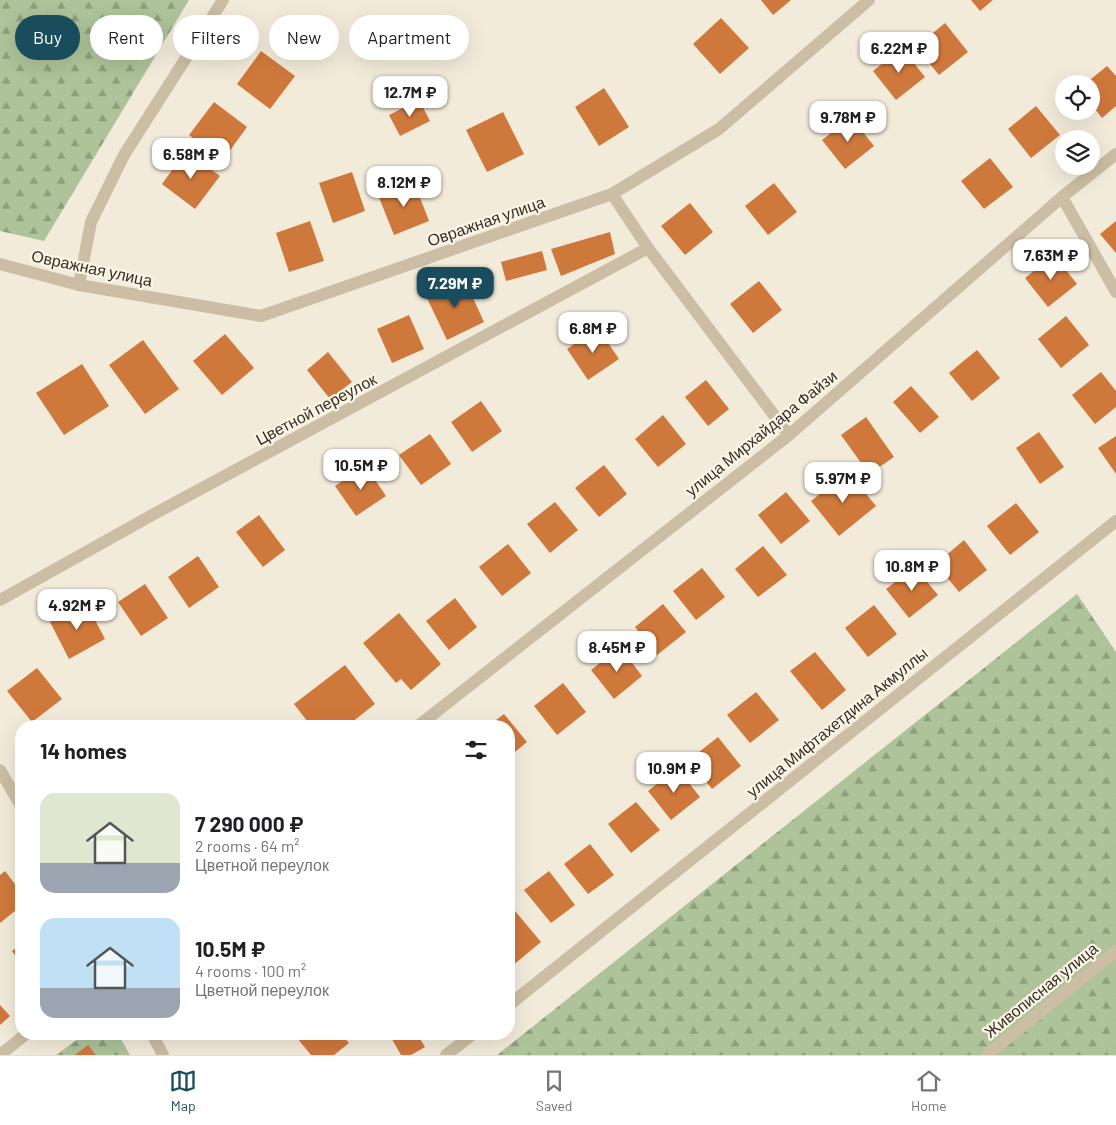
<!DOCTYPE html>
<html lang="en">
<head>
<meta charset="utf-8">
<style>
  :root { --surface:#fff; --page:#f6f6f6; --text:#202124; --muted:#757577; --line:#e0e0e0; --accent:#194c5c }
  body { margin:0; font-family:Barlow,sans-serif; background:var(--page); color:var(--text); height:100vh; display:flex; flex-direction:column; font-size:19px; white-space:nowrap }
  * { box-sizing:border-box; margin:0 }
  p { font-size:16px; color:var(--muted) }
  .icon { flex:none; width:28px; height:28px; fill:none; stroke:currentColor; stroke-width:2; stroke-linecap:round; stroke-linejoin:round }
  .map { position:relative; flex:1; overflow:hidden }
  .drawer { position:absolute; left:15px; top:720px; width:500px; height:320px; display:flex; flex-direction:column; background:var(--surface); border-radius:20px; box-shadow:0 5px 20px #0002 }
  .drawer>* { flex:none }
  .banner { position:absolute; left:15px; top:15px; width:500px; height:45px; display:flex; gap:10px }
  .fabs { position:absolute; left:1055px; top:75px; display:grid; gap:10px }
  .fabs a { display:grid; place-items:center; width:45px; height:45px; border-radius:50%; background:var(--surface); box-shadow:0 5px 20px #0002; font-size:25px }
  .price { position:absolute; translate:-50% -42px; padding:0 11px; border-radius:10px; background:#fff; color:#222; font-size:16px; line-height:32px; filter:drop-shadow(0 1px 2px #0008) }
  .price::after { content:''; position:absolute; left:50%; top:30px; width:15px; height:11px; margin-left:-8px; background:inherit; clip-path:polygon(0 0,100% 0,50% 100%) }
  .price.active { background:var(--accent); color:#fff }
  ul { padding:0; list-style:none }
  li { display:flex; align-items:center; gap:15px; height:125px; padding:0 25px }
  li span { display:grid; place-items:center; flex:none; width:140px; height:100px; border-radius:15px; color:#555 }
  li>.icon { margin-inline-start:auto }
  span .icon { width:60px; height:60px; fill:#fffc; stroke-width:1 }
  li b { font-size:21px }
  h2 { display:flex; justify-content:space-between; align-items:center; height:60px; padding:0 25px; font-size:21px }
  .chip { padding:0 18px; border-radius:22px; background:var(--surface); box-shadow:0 5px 20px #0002; font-size:18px; line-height:45px }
  .chip.active { background:var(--accent); color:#fff }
  .dock { display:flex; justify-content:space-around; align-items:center; height:70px; border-top:1px solid var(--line); background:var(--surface); font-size:14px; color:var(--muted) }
  .dock a { display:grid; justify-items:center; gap:2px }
  .dock .active { color:var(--accent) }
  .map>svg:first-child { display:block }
  .forest { fill:url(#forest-firs) }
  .building { fill:#cf783c }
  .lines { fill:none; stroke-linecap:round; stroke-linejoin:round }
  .service { stroke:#ccbda5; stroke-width:12 }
  .minor { stroke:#ccbda5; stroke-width:12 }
  .labels { text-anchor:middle; stroke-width:4.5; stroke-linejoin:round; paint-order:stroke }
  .street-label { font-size:16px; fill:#372f27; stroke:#fbf5e6 }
</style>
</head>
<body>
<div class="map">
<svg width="1116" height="1055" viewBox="0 0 1116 1055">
  <defs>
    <pattern id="forest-firs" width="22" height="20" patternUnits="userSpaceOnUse" patternTransform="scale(1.25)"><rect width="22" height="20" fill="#aec399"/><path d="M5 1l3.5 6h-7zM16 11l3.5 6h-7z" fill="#8e9f7d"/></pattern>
  </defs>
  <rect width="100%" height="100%" fill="#f3ebda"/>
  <!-- forest -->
  <g class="forest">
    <path d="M0,0H189L44,241L0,231Z"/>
    <path d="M1077,594L1116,652V1055H497Z"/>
    <path d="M85,1034H118L130,1055H56Z"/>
  </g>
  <!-- building -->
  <g class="building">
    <path d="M761,0H791L773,15Z"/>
    <path d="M971,0H993L980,11Z"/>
    <path d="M721,18L749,48L720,74L693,44Z"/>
    <path d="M945,23L968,52L939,75L916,47Z"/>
    <path d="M902,48L925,77L896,100L873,71Z"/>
    <path d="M261,51L295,76L270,109L237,84Z"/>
    <path d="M1107,66L1116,76V106L1102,118L1091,104V84H1085Z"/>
    <path d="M604,88L629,127L599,146L575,107Z"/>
    <path d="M419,100L430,121L400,136L389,115Z"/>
    <path d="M214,102L247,127L223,160L189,135Z"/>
    <path d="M1036,106L1060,135L1031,158L1008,129Z"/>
    <path d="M503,112L524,154L487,172L466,130Z"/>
    <path d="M851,117L874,146L845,169L822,140Z"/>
    <path d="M186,151L220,176L195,209L162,184Z"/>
    <path d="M990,158L1013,187L984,209L961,181Z"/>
    <path d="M352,172L365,211L333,223L319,183Z"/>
    <path d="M414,182L429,221L394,235L378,195Z"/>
    <path d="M774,183L797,212L768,235L745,206Z"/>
    <path d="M690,203L713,232L685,255L661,226Z"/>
    <path d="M310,221L324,261L289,272L276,233Z"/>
    <path d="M1116,221V253L1100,234Z"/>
    <path d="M610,232L615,254L561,276L551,249Z"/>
    <path d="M542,251L547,270L506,281L501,262Z"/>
    <path d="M1054,255L1077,284L1048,307L1025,278Z"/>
    <path d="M464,278L484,322L447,340L426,296Z"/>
    <path d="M759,281L782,310L753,333L730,304Z"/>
    <path d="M409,315L424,349L392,363L377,329Z"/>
    <path d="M1066,316L1089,345L1061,368L1038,339Z"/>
    <path d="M598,328L619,359L588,380L567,349Z"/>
    <path d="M225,334L254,368L222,395L193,361Z"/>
    <path d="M143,340L179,389L145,414L109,365Z"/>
    <path d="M977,350L1000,378L972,401L949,373Z"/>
    <path d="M328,352L352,382L330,399L307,370Z"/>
    <path d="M82,364L109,406L64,435L36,393Z"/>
    <path d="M1101,372L1116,391V407L1095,424L1072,395Z"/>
    <path d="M706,380L729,409L708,426L685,397Z"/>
    <path d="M911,386L939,417L920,433L893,402Z"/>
    <path d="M481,401L502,431L472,452L451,422Z"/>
    <path d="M663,415L686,444L658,467L635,439Z"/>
    <path d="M866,417L894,457L869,474L841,435Z"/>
    <path d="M1039,432L1064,467L1040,484L1016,448Z"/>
    <path d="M430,434L451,464L421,485L399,455Z"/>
    <path d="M1116,436V474L1098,448Z"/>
    <path d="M365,465L386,496L356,516L335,486Z"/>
    <path d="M604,465L627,494L599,517L575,488Z"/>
    <path d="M848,472L876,506L839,536L811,501Z"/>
    <path d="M786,492L810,521L781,544L758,515Z"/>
    <path d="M555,502L578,530L550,553L527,524Z"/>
    <path d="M1016,503L1039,532L1010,555L987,526Z"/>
    <path d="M259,515L285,550L263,567L236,532Z"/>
    <path d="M964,540L987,570L959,592L936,564Z"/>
    <path d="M508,544L531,573L502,596L479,567Z"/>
    <path d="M763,546L787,575L758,597L735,569Z"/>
    <path d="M198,556L219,587L189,608L168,577Z"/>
    <path d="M915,567L938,595L909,618L886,589Z"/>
    <path d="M702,568L725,597L696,620L673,591Z"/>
    <path d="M145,584L168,618L141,636L118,602Z"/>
    <path d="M455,598L477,627L449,650L426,621Z"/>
    <path d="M86,603L105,639L69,659L50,622Z"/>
    <path d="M663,604L686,632L657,655L635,627Z"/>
    <path d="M874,605L897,634L868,657L845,628Z"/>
    <path d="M399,613L441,664L411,690L401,679L396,683L363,643Z"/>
    <path d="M620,647L642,676L614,699L591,670Z"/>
    <path d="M815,652L846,690L822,710L790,671Z"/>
    <path d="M345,665L375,704L347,726H311L294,704Z"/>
    <path d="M37,668L62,699L32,722L7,691Z"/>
    <path d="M563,683L586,712L557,735L534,706Z"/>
    <path d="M756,692L779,720L750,743L727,715Z"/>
    <path d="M504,714L527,742L509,757V726H488Z"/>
    <path d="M718,737L741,766L712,789L689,760Z"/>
    <path d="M677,768L700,797L671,820L648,791Z"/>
    <path d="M636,802L660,830L631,853L608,824Z"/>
    <path d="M590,844L614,875L588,894L564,864Z"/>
    <path d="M5,871L21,892V906L0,923V875Z"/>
    <path d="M549,871L575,905L551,923L524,890Z"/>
    <path d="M510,905L541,942L512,966L509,962V906Z"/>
    <path d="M21,944V964L12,951Z"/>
    <path d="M0,1005L10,1016L0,1025Z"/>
    <path d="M302,1034H341L349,1043L334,1055H311L297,1038Z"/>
    <path d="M389,1034H417L425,1047L411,1055H401Z"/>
    <path d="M88,1045L96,1055H75Z"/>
  </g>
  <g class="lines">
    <!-- service -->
    <g class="service">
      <path d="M612,194L648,248L789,435"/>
      <path d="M987,1055L1116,951"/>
    </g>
    <!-- minor -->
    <g class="minor">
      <path d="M1062,197L1116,292"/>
      <path d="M0,264L79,285L261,316L612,194L719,129L869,0"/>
      <path d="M79,285L91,222L124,155L223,0"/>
      <path d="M0,600L154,514L648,248"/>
      <path d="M418,726L789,435L1062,197L1116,154"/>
      <path d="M0,770L21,806"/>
      <path d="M509,1005L1116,521"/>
      <path d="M152,1034L163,1055"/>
      <path d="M0,1055L26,1034"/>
      <path d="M446,1055L473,1034"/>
    </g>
  </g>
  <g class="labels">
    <!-- street labels -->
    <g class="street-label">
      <text transform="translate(486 221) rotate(-19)" y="6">Овражная улица</text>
      <text transform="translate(92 268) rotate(12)" y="6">Овражная улица</text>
      <text transform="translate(316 409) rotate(-28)" y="6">Цветной переулок</text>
      <text transform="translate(761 433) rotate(-39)" y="6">улица Мирхайдара Файзи</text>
      <text transform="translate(837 722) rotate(-39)" y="6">улица Мифтахетдина Акмуллы</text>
      <text transform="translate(1041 990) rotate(-39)" y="6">Живописная улица</text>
    </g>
  </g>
</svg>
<div class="fabs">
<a><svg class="icon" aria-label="locate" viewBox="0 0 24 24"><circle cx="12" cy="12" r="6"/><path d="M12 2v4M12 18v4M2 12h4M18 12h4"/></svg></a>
<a><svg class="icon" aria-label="layers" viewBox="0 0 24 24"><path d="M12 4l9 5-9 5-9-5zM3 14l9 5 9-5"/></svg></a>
</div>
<b class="price" style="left:899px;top:74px">6.22M ₽</b>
<b class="price" style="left:410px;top:118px">12.7M ₽</b>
<b class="price" style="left:848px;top:143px">9.78M ₽</b>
<b class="price" style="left:191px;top:180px">6.58M ₽</b>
<b class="price" style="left:404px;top:208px">8.12M ₽</b>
<b class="price" style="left:1051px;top:281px">7.63M ₽</b>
<b class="price active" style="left:455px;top:309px">7.29M ₽</b>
<b class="price" style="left:593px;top:354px">6.8M ₽</b>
<b class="price" style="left:361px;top:491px">10.5M ₽</b>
<b class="price" style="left:843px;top:504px">5.97M ₽</b>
<b class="price" style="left:912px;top:592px">10.8M ₽</b>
<b class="price" style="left:77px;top:631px">4.92M ₽</b>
<b class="price" style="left:617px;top:673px">8.45M ₽</b>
<b class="price" style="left:674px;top:794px">10.9M ₽</b>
<div class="banner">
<a class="chip active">Buy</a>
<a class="chip">Rent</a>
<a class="chip">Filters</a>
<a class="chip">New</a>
<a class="chip">Apartment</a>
</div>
<section class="drawer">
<h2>14 homes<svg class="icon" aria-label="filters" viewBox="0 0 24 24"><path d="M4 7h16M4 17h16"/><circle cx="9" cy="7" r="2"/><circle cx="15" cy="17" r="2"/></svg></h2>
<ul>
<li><span style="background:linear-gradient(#dfe7d0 70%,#9aa5b1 0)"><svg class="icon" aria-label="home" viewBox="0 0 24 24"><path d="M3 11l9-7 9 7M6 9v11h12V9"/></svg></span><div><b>7 290 000 ₽</b><p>2 rooms · 64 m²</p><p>Цветной переулок</p></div></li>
<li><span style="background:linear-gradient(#bfe0f5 70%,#9aa5b1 0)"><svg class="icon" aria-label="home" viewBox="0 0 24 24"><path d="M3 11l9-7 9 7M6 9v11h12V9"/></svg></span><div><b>10.5M ₽</b><p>4 rooms · 100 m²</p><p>Цветной переулок</p></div></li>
</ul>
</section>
</div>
<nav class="dock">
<a class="active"><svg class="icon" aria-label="map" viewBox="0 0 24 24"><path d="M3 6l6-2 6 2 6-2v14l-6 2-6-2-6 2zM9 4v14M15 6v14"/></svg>Map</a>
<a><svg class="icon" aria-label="saved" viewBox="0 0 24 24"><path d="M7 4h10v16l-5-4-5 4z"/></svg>Saved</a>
<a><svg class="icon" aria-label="home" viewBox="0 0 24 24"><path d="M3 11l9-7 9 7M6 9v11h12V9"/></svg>Home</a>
</nav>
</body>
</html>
